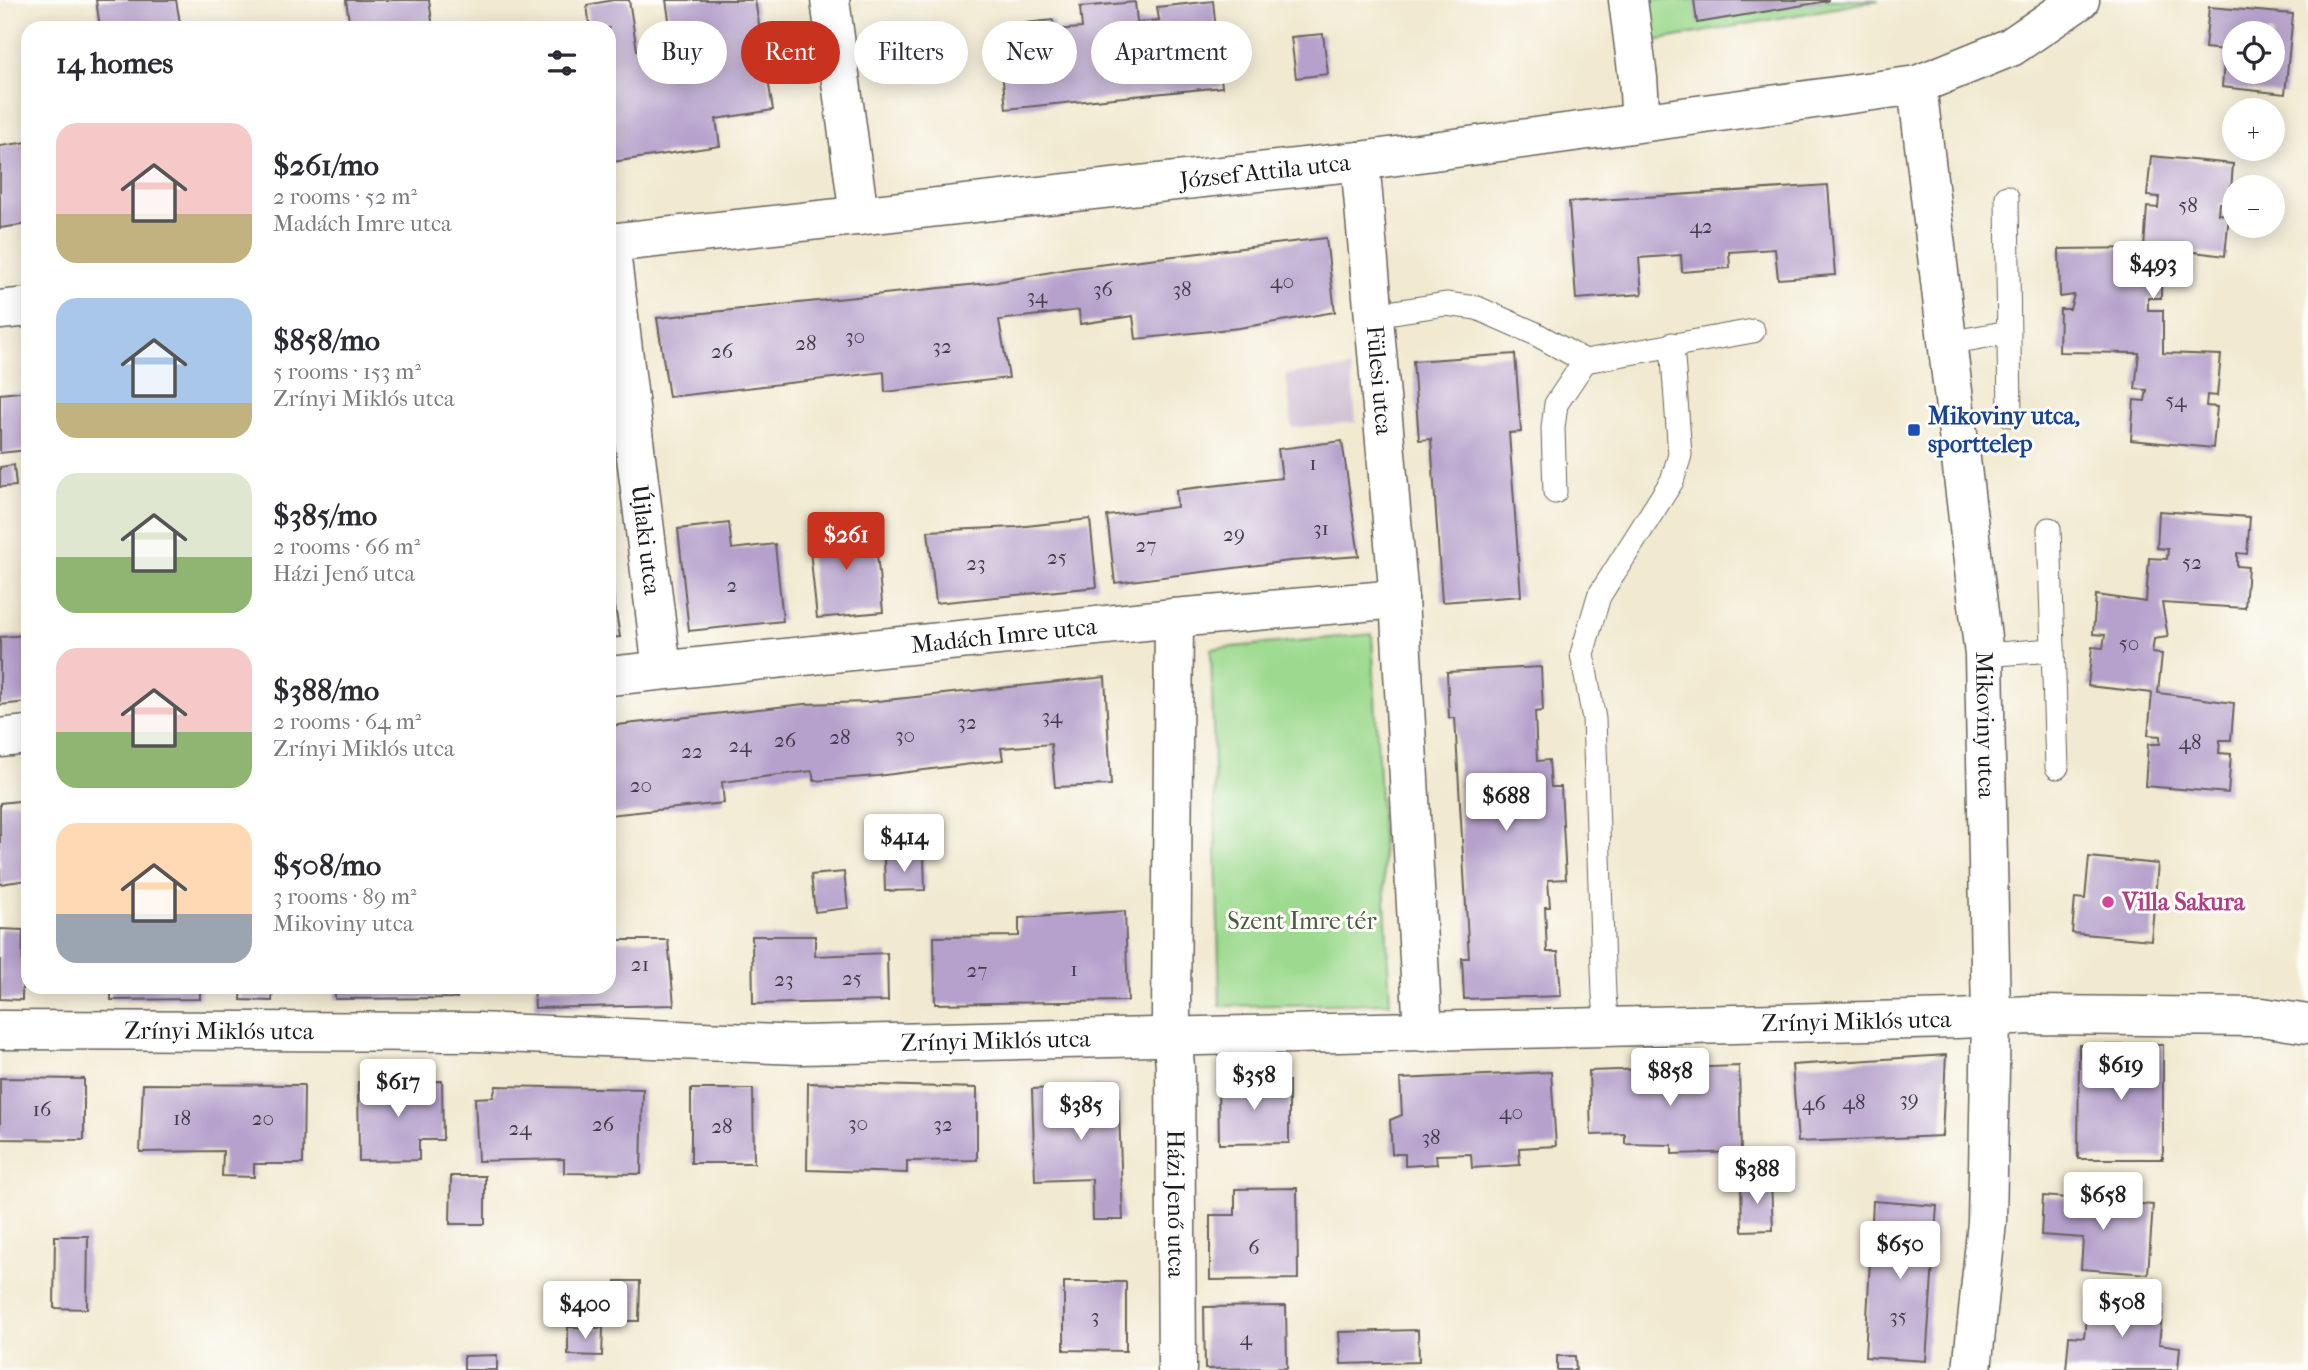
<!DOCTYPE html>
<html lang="en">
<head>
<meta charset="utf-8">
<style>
  :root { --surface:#fff; --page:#f7f7f7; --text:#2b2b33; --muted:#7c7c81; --accent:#c8321e }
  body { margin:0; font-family:"IM FELL French Canon",serif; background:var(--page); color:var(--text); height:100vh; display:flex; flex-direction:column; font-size:26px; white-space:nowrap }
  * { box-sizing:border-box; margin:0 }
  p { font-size:23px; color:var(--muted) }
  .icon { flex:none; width:38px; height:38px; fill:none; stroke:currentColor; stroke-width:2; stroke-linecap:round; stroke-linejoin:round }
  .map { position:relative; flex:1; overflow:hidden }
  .panel { position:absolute; left:21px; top:21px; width:595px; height:973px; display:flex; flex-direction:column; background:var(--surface); border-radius:21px; box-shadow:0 4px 18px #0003 }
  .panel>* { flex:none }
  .guide { position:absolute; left:637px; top:21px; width:665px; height:63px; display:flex; gap:14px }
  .buttons { position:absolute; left:2222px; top:21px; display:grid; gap:14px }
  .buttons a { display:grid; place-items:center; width:63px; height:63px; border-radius:50%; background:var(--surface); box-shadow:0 4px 18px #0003; font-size:35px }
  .price { position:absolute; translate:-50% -60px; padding:0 16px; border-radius:7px; background:#fff; color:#222; font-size:23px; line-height:46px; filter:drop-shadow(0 2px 4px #0008) }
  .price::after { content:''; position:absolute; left:50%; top:42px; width:21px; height:16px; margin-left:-10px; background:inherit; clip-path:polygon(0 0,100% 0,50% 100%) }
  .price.current { background:var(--accent); color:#fff }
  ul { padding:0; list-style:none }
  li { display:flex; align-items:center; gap:21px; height:175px; padding:0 35px }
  li span { display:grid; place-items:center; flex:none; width:196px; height:140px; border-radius:21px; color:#555 }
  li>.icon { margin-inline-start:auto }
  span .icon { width:84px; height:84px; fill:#fffc; stroke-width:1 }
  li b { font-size:30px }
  h2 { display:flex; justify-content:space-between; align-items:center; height:84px; padding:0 35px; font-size:30px }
  .chip { padding:0 24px; border-radius:32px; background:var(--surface); box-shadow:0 4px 18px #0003; font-size:24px; line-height:63px }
  .chip.current { background:var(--accent); color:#fff }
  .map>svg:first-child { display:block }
  .industrial { fill:#cebed2 }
  .green { fill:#9dda8f; stroke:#5c7b56; stroke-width:2 }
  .building { fill:#b6a1cc; fill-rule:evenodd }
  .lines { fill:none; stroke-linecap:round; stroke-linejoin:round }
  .service-casing { stroke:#67645b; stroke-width:25 }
  .minor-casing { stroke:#67645b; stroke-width:41 }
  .service { stroke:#fff; stroke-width:23 }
  .minor { stroke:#fff; stroke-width:38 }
  .transit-dot { fill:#1a4fb4; stroke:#fdfcf7; stroke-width:2.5 }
  .hotel-dot { fill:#d1479c; stroke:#fdfcf7; stroke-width:2.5 }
  .labels { text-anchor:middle; stroke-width:6; stroke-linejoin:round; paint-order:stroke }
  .number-label { font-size:21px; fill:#423d48 }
  .street-label { font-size:24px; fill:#1c1c1c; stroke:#fdfcf7 }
  .transit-label { font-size:24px; font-weight:bold; fill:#164399; stroke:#fdfcf7; text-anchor:start }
  .hotel-label { font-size:24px; font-weight:bold; fill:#b23c85; stroke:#fdfcf7; text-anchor:start }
  .park-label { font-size:24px; fill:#495e44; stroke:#fdfcf7 }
</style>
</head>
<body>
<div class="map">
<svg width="2308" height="1370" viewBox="0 0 2308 1370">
  <rect width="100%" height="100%" fill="#fdfcf7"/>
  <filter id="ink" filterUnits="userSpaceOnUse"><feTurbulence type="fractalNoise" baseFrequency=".0143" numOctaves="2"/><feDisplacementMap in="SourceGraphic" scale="14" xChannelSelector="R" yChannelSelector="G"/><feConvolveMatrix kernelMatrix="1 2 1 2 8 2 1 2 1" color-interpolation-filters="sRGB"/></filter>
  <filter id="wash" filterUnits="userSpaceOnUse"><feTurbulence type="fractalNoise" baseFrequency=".00686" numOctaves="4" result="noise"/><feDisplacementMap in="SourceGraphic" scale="28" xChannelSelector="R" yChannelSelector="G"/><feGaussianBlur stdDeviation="1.57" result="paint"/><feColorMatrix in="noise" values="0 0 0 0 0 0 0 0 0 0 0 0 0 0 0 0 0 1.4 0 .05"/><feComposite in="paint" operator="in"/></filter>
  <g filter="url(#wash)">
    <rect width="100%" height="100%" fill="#f1e9d0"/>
    <!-- industrial -->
    <path class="industrial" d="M1351,368L1356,422L1292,428L1286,374Z"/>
    <!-- green -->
    <g class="green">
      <path d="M1644,0H1879L1648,42Z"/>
      <path d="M1372,634L1390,1003L1220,1006L1211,649Z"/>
    </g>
    <g id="blocks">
      <!-- building -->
      <g class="building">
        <path d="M96,0H176L181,28H100Z"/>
        <path d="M346,0H429L433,28H350Z"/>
        <path d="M613,0H629L637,50L673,45L666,0H755L773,110L716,119L720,146L612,162L609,146V28H590L587,5Z"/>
        <path d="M1694,0H1828V1L1697,23Z"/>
        <path d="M1213,1L1222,87L1006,109L997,26L1053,20L1054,30L1082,28L1080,7L1135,2L1137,22L1159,20L1157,7Z"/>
        <path d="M2209,7L2293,14L2285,94L2222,87L2225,50L2205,48ZM2235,33H2273V72H2235Z"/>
        <path d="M1323,34L1328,74L1296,78L1291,37Z"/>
        <path d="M28,142V224L0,228V146Z"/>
        <path d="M2151,156L2233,164L2230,204L2219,203L2218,214L2229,215L2225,256L2162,248L2161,298H2148V310H2163V353L2221,355L2217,396L2207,395L2206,406L2217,407L2213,448L2131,440L2134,400L2145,401L2147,390L2135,389L2139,353L2059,352L2060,309H2070L2074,295L2060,297L2059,249L2144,248L2147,207L2158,208L2159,197L2147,196Z"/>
        <path d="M1828,185L1835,275L1778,279L1775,249L1729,252L1730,268L1682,272L1681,255L1639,258L1642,294L1576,299L1569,202Z"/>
        <path d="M1326,238L1335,312L1239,328L1136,339L1133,316L1080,324L1079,310L999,320L1009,378L885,392L884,372L669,397L657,318L997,282L1073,268Z"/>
        <path d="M1515,354L1521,432L1509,433L1521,596L1442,602L1431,439L1419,440L1413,361Z"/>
        <path d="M28,391V450L0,453V394Z"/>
        <path d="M1342,441L1359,556L1290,561L1115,583L1107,516L1177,507L1176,490L1282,478L1278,449Z"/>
        <path d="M14,465L16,486L0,487V467Z"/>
        <path d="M2159,511L2250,517L2247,554L2237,553V566L2248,567L2245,608L2162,603L2168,637L2154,639L2152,653L2162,654L2158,693L2234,703L2231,740H2220L2219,753L2231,754L2228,793L2145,786L2148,744H2160V736L2148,735L2152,693L2088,686L2092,647L2103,648L2105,635L2093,634L2096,595L2146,602L2149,558L2167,559L2168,549L2157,548Z"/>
        <path d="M1090,519L1097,587L936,603L928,531L1017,527Z"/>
        <path d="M729,523L732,549L775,544L783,621L689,631L678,529Z"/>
        <path d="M874,525L883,612L817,618L808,531Z"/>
        <path d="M609,569L620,637L609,638Z"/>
        <path d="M28,635V702L0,705V637Z"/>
        <path d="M1541,667L1543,711L1535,712L1537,761L1549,760L1551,787H1561L1566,879L1548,880L1550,907H1545L1547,952H1558L1561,996L1464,999L1462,958H1469L1455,718H1449L1447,672Z"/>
        <path d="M1105,677L1111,785L1055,787L1051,744L1001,748L1003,760L877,776L814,781L812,771L722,782L724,803L609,815V726L804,704L868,702Z"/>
        <path d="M28,800V880L0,884V803Z"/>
        <path d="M924,857L925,890L885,891L884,858Z"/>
        <path d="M2089,857L2158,864L2151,940L2072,933L2075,898L2085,899Z"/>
        <path d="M844,872L848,908L815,912L811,875Z"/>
        <path d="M1125,911L1128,1001L935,1004L934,937L1019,936V918Z"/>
        <path d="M0,929L23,930L22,1000L0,999Z"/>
        <path d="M752,936H815V956L887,953L888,1001L753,1004Z"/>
        <path d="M609,940H668L674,1005L535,1008L534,987H609Z"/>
        <path d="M111,987H200V999L111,1000Z"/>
        <path d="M242,987H273L272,1001L241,1000Z"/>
        <path d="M335,987H457V998L335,999Z"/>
        <path d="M2079,1045H2163V1159H2078Z"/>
        <path d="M1946,1055L1942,1136L1798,1142L1792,1065Z"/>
        <path d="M1739,1066L1741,1152L1672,1154V1145L1625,1144V1134L1591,1135L1589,1071Z"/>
        <path d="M1551,1072L1556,1146L1519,1148L1520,1165L1472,1168L1471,1154L1436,1155L1437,1164L1405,1166V1154H1392L1390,1120L1402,1115L1400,1079Z"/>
        <path d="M0,1078L84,1079V1140L0,1139Z"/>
        <path d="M442,1081L443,1140H419V1160L359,1161L358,1082Z"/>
        <path d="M1289,1081V1143L1219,1144L1218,1082Z"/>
        <path d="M808,1083L977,1088V1160L907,1161V1173L807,1170Z"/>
        <path d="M143,1084L304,1085L303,1164H254V1177L222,1176L223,1151L140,1152Z"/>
        <path d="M1118,1085L1123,1220H1093L1092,1179L1035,1181L1032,1089Z"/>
        <path d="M496,1086L643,1089L641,1174L564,1173V1159L478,1161L475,1098L493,1097Z"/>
        <path d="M691,1089H753L754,1163H691Z"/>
        <path d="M451,1176H485V1224H450Z"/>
        <path d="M1771,1181L1773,1230L1742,1231L1741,1182Z"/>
        <path d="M1297,1188L1298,1279L1210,1280V1215H1235V1189Z"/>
        <path d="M2043,1196L2153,1205L2148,1274L2081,1269L2083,1238L2041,1235Z"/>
        <path d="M1873,1201L1937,1206L1926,1361L1865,1357Z"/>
        <path d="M55,1236H88L87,1309L54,1308Z"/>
        <path d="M616,1281H640L639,1321H616Z"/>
        <path d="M1064,1282H1126V1351L1064,1350Z"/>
        <path d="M2088,1299L2163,1306L2159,1344L2180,1347L2178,1370H2066L2069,1336L2084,1337Z"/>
        <path d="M1286,1306L1287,1368L1205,1369L1204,1307Z"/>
        <path d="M568,1327L603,1328L602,1356L568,1355Z"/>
        <path d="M1418,1330L1419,1362L1341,1364L1339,1332Z"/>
        <path d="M497,1355V1370H464V1356Z"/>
        <path d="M1557,1356H1575L1576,1370H1557Z"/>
      </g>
    </g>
  </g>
  <g filter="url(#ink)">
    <use href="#blocks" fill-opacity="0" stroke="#67645b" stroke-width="2"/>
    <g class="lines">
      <defs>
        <g id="service">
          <path d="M2007,197L2010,415"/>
          <path d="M1374,315L1446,304L1477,308L1534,333L1585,361L1753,331"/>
          <path d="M1948,343L2009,332"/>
          <path d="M1555,492L1553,428L1556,404L1585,361"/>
          <path d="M2049,529L2057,767"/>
          <path d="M1984,655L2053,650"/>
          <path d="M1607,1025L1604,995L1594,719L1582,654L1599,596L1672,481L1680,455L1672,344"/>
        </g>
        <g id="minor">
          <path d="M830,0L859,216"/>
          <path d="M1628,0L1638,78L1641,122"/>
          <path id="s1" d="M1917,85L1984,655L1991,1017L1987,1222L1972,1370"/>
          <path id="s2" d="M1360,161L1399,599L1423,1032"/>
          <path id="s3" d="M609,243L1360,161L1917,85L2011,47L2080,0"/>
          <path id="s4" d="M610,243L662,670"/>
          <path d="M0,310L28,307"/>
          <path id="s5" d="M1174,618L1171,1018L1175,1067L1177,1370"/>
          <path id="s6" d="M609,676L1174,618L1399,599"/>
          <path d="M0,738L28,735"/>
          <path id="s7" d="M0,1030L477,1032L801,1045L1956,1019L2031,1015L2262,1017L2308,1024"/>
        </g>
      </defs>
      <!-- service casing -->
      <use href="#service" class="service-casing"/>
      <!-- minor casing -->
      <use href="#minor" class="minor-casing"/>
      <!-- service -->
      <use href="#service" class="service"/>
      <!-- minor -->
      <use href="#minor" class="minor"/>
    </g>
  </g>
  <!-- markers -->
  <rect class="transit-dot" x="1907" y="423" width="14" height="14" rx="3.5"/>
  <circle class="hotel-dot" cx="2108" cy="902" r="7"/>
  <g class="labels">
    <!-- number labels -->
    <g class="number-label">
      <text x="2188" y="212">58</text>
      <text x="1701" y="233">42</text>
      <text x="1282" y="288">40</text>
      <text x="1103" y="296">36</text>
      <text x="1182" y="296">38</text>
      <text x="1037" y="303">34</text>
      <text x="855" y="343">30</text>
      <text x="806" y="350">28</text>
      <text x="942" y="353">32</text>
      <text x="722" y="358">26</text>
      <text x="2176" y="407">54</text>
      <text x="1313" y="470">1</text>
      <text x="1321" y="535">31</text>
      <text x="1234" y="541">29</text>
      <text x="1146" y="552">27</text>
      <text x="1057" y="564">25</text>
      <text x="2192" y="569">52</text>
      <text x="976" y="570">23</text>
      <text x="732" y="592">2</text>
      <text x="2129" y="650">50</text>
      <text x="1052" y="723">34</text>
      <text x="967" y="729">32</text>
      <text x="905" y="742">30</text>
      <text x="840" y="744">28</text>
      <text x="785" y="747">26</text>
      <text x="2190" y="749">48</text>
      <text x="740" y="752">24</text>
      <text x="692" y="758">22</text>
      <text x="641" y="792">20</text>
      <text x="640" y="971">21</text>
      <text x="1074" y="976">1</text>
      <text x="977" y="977">27</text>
      <text x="852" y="985">25</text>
      <text x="784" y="986">23</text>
      <text x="1909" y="1106">39</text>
      <text x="1854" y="1109">48</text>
      <text x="1814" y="1110">46</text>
      <text x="42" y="1116">16</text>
      <text x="1511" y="1119">40</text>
      <text x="182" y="1125">18</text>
      <text x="263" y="1125">20</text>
      <text x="858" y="1130">30</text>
      <text x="603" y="1131">26</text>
      <text x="943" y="1131">32</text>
      <text x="722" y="1133">28</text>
      <text x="520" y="1135">24</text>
      <text x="1431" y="1144">38</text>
      <text x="1254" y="1254">6</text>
      <text x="1095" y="1323">3</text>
      <text x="1898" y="1323">35</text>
      <text x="1246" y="1345">4</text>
    </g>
    <!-- street labels -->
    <g class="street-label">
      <text dy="8" stroke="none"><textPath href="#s3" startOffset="660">József Attila utca</textPath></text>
      <text dy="8" stroke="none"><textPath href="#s2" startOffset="220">Fülesi utca</textPath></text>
      <text dy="8" stroke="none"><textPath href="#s4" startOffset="299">Újlaki utca</textPath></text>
      <text dy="8" stroke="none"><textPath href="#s6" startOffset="397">Madách Imre utca</textPath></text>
      <text dy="8" stroke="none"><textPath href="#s1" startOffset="644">Mikoviny utca</textPath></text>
      <text dy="8" stroke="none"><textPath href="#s7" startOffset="1857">Zrínyi Miklós utca</textPath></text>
      <text dy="8" stroke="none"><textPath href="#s7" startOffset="219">Zrínyi Miklós utca</textPath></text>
      <text dy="8" stroke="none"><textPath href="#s7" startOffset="996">Zrínyi Miklós utca</textPath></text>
      <text dy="8" stroke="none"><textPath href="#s5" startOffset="586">Házi Jenő utca</textPath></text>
    </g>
    <!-- transit labels -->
    <g class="transit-label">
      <text x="1928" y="424">Mikoviny utca,<tspan x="1928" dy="28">sporttelep</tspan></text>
    </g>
    <!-- hotel labels -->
    <g class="hotel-label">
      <text x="2122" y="910">Villa Sakura</text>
    </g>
    <!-- park labels -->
    <g class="park-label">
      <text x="1302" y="929">Szent Imre tér</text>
    </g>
  </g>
</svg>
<div class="buttons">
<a><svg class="icon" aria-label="locate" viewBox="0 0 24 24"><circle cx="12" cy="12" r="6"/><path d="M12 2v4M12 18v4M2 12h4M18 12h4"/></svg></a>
<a>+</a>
<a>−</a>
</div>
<b class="price" style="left:2153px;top:301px">$493</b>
<b class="price current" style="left:846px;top:572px">$261</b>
<b class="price" style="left:1506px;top:833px">$688</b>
<b class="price" style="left:904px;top:874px">$414</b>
<b class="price" style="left:2121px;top:1102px">$619</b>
<b class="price" style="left:1670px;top:1108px">$858</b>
<b class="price" style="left:1254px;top:1112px">$358</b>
<b class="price" style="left:398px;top:1119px">$617</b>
<b class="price" style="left:1081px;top:1142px">$385</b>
<b class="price" style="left:1757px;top:1206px">$388</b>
<b class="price" style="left:2103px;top:1232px">$658</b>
<b class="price" style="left:1900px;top:1281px">$650</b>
<b class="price" style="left:2122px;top:1339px">$508</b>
<b class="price" style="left:585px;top:1341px">$400</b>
<div class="guide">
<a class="chip">Buy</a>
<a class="chip current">Rent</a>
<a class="chip">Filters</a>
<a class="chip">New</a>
<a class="chip">Apartment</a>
</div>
<section class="panel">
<h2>14 homes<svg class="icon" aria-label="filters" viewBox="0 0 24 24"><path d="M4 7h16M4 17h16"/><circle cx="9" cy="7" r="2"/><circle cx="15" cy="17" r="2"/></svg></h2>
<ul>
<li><span style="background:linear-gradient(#f6c9c9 65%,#c2b280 0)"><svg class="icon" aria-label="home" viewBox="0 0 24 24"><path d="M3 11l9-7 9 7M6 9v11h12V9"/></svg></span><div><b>$261/mo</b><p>2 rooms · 52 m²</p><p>Madách Imre utca</p></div></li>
<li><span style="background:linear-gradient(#a9c7e8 75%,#c2b280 0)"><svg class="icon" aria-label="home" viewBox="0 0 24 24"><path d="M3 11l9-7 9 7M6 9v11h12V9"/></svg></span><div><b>$858/mo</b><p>5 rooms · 153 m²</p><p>Zrínyi Miklós utca</p></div></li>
<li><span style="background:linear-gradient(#dfe7d0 60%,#8fb573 0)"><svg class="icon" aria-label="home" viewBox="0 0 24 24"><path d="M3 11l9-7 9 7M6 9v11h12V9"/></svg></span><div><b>$385/mo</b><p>2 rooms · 66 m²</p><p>Házi Jenő utca</p></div></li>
<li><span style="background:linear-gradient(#f6c9c9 60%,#8fb573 0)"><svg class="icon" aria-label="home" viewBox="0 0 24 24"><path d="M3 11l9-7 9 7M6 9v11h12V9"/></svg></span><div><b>$388/mo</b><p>2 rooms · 64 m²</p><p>Zrínyi Miklós utca</p></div></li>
<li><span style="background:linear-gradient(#ffd9b3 65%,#9aa5b1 0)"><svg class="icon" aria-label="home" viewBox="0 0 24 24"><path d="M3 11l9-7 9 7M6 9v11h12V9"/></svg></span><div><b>$508/mo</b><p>3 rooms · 89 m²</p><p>Mikoviny utca</p></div></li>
</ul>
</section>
</div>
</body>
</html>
